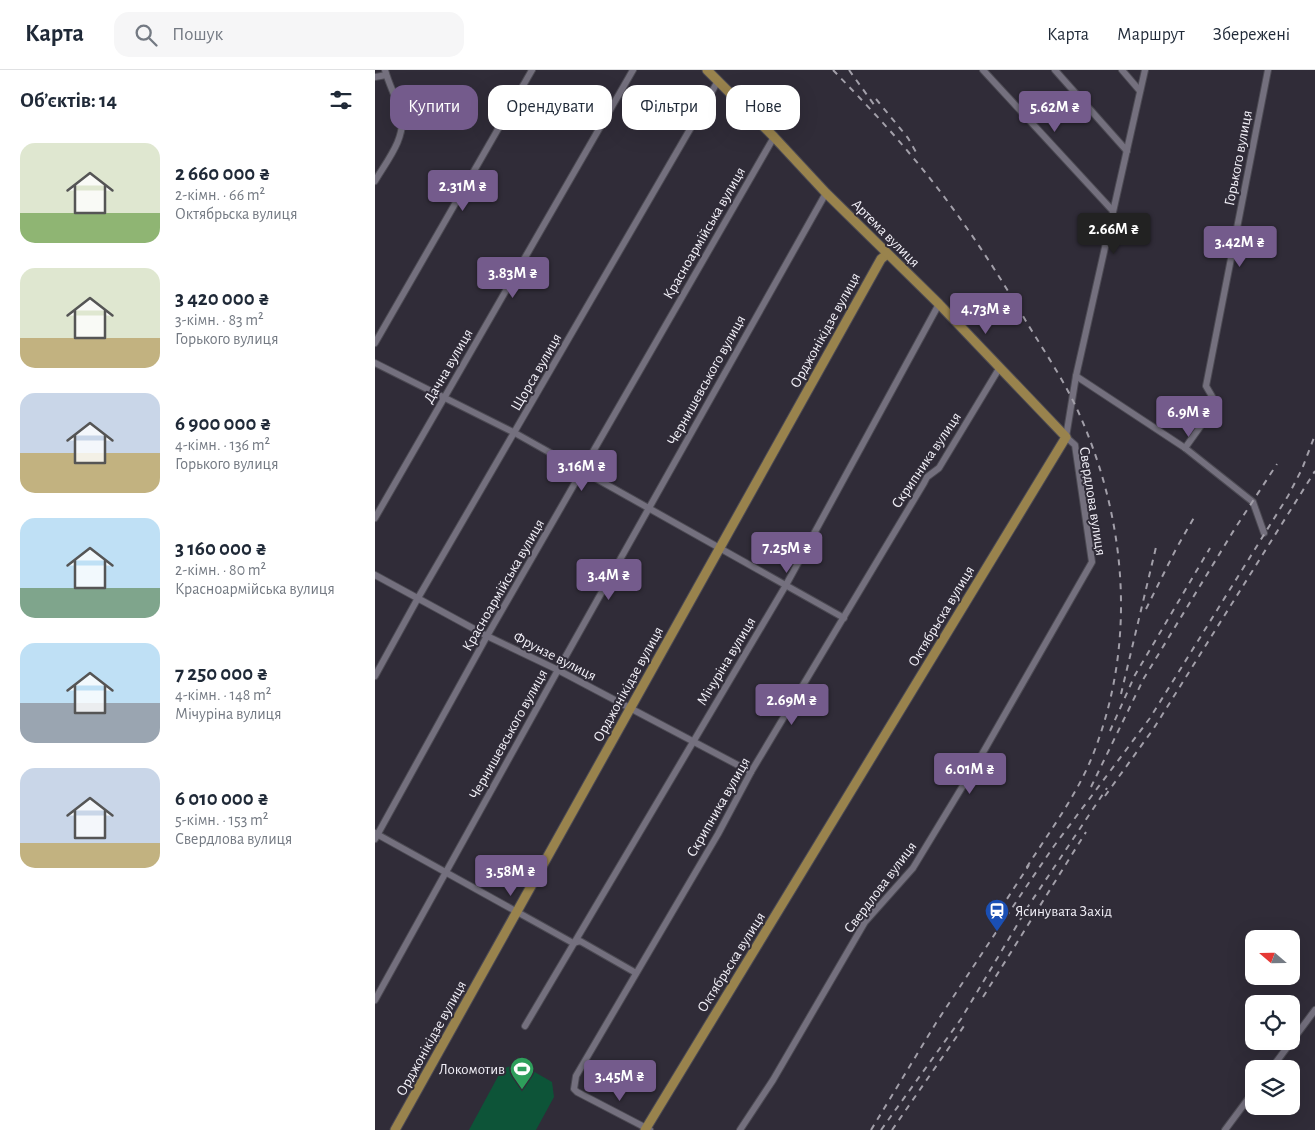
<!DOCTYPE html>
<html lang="uk">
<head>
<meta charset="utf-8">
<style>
  :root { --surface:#fff; --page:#f6f6f7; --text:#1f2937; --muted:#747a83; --line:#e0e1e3; --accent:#745b8c }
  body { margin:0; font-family:"Alegreya Sans",sans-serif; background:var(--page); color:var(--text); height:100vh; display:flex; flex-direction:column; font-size:19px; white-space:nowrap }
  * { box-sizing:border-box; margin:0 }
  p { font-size:16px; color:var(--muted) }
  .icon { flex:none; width:28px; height:28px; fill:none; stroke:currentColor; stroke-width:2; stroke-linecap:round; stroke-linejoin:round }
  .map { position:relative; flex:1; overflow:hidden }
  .drawer { display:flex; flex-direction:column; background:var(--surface); width:375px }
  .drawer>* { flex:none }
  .hud { position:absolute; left:15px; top:15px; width:475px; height:45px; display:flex; gap:10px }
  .needle { width:32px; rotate:290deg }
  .controls { position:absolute; left:870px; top:860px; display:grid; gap:10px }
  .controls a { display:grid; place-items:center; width:55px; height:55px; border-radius:10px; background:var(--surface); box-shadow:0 5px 20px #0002; font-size:25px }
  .price { position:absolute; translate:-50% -42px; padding:0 11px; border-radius:5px; background:var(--accent); color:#fff; font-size:16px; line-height:32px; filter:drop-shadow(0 1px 2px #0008) }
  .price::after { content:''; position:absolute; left:50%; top:30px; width:15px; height:11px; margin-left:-8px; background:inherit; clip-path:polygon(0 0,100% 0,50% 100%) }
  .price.current { background:#222; color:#fff }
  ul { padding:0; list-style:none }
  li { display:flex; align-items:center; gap:15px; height:125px; padding:0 20px }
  li span { display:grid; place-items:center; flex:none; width:140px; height:100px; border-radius:15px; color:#555 }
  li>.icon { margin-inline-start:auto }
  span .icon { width:60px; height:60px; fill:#fffc; stroke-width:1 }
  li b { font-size:21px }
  h2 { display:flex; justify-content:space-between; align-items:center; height:60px; padding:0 20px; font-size:21px }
  .pill { padding:0 18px; border-radius:15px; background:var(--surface); box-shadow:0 5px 20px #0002; font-size:18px; line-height:45px }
  .pill.current { background:var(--accent); color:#fff }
  header { display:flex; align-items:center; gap:30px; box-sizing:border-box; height:70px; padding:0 25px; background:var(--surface); border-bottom:1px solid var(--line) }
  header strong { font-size:24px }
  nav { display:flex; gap:28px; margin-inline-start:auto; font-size:18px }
  .search { width:350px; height:45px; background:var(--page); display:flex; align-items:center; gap:12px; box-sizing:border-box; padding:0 18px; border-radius:15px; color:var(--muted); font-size:19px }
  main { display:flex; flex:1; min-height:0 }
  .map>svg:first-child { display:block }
  .green { fill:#0d5438 }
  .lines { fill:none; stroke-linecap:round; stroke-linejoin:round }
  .minor-casing { stroke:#4c4a53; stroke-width:8 }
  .major-casing { stroke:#4c4a53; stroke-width:11 }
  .minor { stroke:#74707e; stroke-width:6 }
  .major { stroke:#99834d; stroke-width:9 }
  .rail { stroke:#a29fa9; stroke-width:2; stroke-dasharray:6 6; stroke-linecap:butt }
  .labels { text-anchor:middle; stroke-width:4; stroke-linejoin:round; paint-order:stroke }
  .street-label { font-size:15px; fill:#f2f0f8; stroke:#302c38 }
  .poi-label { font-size:15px; fill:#f2f0f8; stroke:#302c38; text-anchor:start }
</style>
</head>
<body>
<header>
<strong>Карта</strong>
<div class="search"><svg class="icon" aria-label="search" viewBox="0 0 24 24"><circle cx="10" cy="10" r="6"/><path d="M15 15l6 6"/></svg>Пошук</div>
<nav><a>Карта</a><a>Маршрут</a><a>Збережені</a></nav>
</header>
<main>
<section class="drawer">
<h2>Об’єктів: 14<svg class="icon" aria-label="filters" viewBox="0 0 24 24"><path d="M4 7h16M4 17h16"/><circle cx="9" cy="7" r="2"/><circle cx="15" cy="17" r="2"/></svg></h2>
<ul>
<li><span style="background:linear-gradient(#dfe7d0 70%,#8fb573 0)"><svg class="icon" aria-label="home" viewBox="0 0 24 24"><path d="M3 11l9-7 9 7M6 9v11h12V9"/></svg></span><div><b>2 660 000 ₴</b><p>2-кімн. · 66 m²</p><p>Октябрьска вулиця</p></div></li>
<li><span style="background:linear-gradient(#dfe7d0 70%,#c2b280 0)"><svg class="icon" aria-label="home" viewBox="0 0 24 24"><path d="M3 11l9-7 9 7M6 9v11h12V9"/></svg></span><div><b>3 420 000 ₴</b><p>3-кімн. · 83 m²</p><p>Горького вулиця</p></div></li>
<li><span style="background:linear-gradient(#c9d6e8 60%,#c2b280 0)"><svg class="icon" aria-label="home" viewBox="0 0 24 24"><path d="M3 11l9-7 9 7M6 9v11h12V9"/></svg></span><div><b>6 900 000 ₴</b><p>4-кімн. · 136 m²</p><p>Горького вулиця</p></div></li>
<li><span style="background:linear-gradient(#bfe0f5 70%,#7fa58c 0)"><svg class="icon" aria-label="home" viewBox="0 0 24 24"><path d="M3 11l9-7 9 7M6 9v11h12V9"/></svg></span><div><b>3 160 000 ₴</b><p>2-кімн. · 80 m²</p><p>Красноармійська вулиця</p></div></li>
<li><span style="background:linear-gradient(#bfe0f5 60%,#9aa5b1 0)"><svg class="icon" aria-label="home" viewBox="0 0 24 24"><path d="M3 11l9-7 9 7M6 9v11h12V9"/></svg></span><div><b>7 250 000 ₴</b><p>4-кімн. · 148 m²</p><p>Мічуріна вулиця</p></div></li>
<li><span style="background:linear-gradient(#c9d6e8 75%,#c2b280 0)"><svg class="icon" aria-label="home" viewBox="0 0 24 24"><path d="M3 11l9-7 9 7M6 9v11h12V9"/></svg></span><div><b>6 010 000 ₴</b><p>5-кімн. · 153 m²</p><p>Свердлова вулиця</p></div></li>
</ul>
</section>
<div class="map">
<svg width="940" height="1060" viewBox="0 0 940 1060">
  <rect width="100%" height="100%" fill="#302c38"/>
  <!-- green -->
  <path class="green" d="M144,993L177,1012L179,1027L161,1060H94L127,999Z"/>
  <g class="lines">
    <defs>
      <g id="minor">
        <path d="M608,0L738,141"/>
        <path d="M680,0L752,81"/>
        <path d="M747,0L765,21"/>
        <path d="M0,7L11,5"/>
        <path d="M0,111C11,92 32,67 26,44C22,29 14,15 10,0"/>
        <path d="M0,273L157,0"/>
        <path d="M0,293L140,363L469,548"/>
        <path d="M701,306L810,378L878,432L889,463"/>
        <path d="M810,378L830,350L838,328L831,316L893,0"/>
        <path d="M0,448L258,0"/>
        <path d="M0,505L112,566L183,600L376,702"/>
        <path d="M0,606L43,528L343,11"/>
        <path d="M0,763L198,873L205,871L261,903"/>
        <path d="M0,769L112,566L399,67"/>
        <path d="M0,930L183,600L451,123"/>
        <path d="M150,956L411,515L564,234"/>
        <path d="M896,999L940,940"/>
        <path d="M275,1060L202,1022L199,1019L201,1006L343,764L376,702L549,413L552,407L564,398L625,297"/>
        <path d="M365,1060L398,1010L490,852L538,798L606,686L717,492L700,375L691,367L701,306L770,0"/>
        <path d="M850,1060L879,1021"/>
      </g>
      <g id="major">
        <path d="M20,1060L506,189L512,184"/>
        <path d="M270,1060L691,367L564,234L451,123L399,67L332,0"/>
      </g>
    </defs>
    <!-- minor casing -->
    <use href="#minor" class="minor-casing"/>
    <!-- major casing -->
    <use href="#major" class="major-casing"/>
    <!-- minor -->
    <use href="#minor" class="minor"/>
    <!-- major -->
    <use href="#major" class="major"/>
    <!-- rail -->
    <g class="rail">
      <path d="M458,0C484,27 511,55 535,84C579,136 618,194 652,253C671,284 692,315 706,348C752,454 761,573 719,682C703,724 674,762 650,800"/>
      <path d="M474,0L500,36"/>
      <path d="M501,29L533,68L542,84"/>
      <path d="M771,539L801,479L821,444"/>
      <path d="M746,624L782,473"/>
      <path d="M735,661L760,605L835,478"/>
      <path d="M716,717L769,608L859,460L902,394"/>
      <path d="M730,726L779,658L940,401"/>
      <path d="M619,849L654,795"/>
      <path d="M608,927L711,762"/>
      <path d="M496,1060L561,953L649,820L679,776L775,648L913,426L927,399L940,365"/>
      <path d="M506,1060L586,949L654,835L732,718"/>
      <path d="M517,1060L589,956"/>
    </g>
  </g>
  <!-- icons -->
  <defs>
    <symbol id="station-pin" viewBox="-11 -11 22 30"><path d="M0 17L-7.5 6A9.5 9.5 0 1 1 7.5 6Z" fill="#1a4fb4" stroke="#302c38"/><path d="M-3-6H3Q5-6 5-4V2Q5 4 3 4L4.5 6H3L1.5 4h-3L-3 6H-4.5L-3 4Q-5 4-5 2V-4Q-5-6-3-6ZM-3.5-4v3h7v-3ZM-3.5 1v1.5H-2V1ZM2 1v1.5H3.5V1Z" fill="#fff"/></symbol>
    <symbol id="stadium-pin" viewBox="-11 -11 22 30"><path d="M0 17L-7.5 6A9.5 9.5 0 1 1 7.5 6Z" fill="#2e9e5b" stroke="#302c38"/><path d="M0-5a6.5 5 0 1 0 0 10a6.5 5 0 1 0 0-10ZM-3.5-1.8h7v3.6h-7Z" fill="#fff"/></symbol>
  </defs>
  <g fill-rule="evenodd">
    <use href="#station-pin" x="608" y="827" width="28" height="38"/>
    <use href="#stadium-pin" x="133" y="985" width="28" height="38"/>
  </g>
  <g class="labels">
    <!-- street labels -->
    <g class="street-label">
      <text transform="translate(863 88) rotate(-79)" y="5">Горького вулиця</text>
      <text transform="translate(329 163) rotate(-60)" y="5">Красноармійська вулиця</text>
      <text transform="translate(511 163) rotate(45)" y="5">Артема вулиця</text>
      <text transform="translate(450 260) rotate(-61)" y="5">Орджонікідзе вулиця</text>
      <text transform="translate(73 296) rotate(-60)" y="5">Дачна вулиця</text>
      <text transform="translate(161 302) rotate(-60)" y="5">Щорса вулиця</text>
      <text transform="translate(331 310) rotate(-61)" y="5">Чернишевського вулиця</text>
      <text transform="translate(551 390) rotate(-56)" y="5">Скрипника вулиця</text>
      <text transform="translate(718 431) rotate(81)" y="5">Свердлова вулиця</text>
      <text transform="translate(128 515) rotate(-60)" y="5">Красноармійська вулиця</text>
      <text transform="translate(566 546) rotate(-59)" y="5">Октябрьска вулиця</text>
      <text transform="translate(180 586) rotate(27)" y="5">Фрунзе вулиця</text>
      <text transform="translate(351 591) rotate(-59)" y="5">Мічуріна вулиця</text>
      <text transform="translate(253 614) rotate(-61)" y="5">Орджонікідзе вулиця</text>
      <text transform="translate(133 664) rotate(-61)" y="5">Чернишевського вулиця</text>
      <text transform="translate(343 737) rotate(-60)" y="5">Скрипника вулиця</text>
      <text transform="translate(505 817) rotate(-53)" y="5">Свердлова вулиця</text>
      <text transform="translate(356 892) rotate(-58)" y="5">Октябрьска вулиця</text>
      <text transform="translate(56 968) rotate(-61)" y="5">Орджонікідзе вулиця</text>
    </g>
    <!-- poi labels -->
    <g class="poi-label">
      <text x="640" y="846">Ясинувата Захід</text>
      <text x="130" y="1004" text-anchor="end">Локомотив</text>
    </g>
  </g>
</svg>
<div class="controls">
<a><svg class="needle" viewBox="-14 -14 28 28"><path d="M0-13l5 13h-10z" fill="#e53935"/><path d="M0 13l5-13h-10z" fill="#747a83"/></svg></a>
<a><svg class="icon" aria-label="locate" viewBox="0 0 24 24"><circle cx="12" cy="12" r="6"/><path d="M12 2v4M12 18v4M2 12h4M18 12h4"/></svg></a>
<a><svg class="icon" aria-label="layers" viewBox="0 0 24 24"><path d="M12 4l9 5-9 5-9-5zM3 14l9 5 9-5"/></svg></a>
</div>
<b class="price" style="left:680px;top:63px">5.62M ₴</b>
<b class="price" style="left:88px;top:142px">2.31M ₴</b>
<b class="price current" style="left:739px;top:185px">2.66M ₴</b>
<b class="price" style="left:865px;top:198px">3.42M ₴</b>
<b class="price" style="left:138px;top:229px">3.83M ₴</b>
<b class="price" style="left:611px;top:265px">4.73M ₴</b>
<b class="price" style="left:814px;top:368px">6.9M ₴</b>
<b class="price" style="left:207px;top:422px">3.16M ₴</b>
<b class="price" style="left:412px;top:504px">7.25M ₴</b>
<b class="price" style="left:234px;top:531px">3.4M ₴</b>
<b class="price" style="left:417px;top:656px">2.69M ₴</b>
<b class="price" style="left:595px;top:725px">6.01M ₴</b>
<b class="price" style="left:136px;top:827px">3.58M ₴</b>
<b class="price" style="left:245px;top:1032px">3.45M ₴</b>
<div class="hud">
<a class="pill current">Купити</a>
<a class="pill">Орендувати</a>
<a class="pill">Фільтри</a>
<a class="pill">Нове</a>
</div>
</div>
</main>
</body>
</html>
